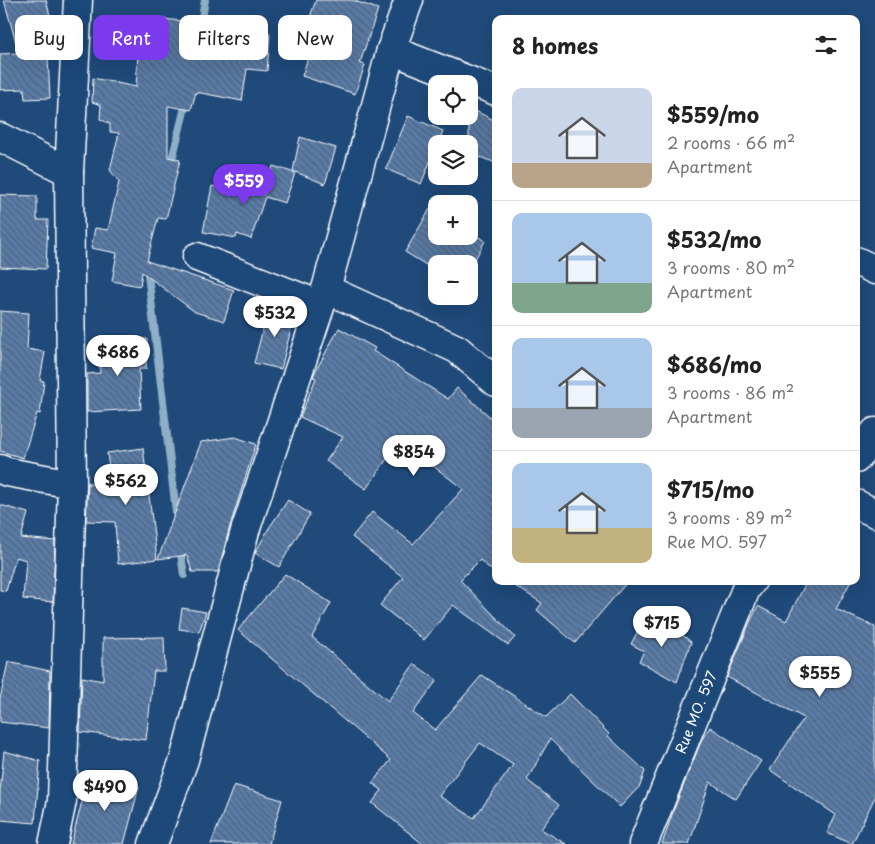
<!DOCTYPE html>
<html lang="en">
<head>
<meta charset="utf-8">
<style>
  :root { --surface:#fff; --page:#f2f2f2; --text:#222; --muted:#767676; --line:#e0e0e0; --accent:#7c3aed }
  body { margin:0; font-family:"Playpen Sans",sans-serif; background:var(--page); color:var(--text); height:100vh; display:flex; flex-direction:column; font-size:19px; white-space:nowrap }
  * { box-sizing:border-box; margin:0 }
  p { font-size:16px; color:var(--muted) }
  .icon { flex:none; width:28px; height:28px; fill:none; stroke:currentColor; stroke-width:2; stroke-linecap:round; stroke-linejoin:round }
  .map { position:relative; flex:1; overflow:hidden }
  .panel { position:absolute; left:492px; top:15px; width:368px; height:570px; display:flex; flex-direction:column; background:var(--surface); border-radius:10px; box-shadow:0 5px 20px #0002 }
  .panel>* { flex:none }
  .hud { position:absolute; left:15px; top:15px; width:402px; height:45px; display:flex; gap:10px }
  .tools { position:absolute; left:428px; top:75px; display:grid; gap:10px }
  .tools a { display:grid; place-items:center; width:50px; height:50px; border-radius:10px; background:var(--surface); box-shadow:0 5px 20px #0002; font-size:25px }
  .price { position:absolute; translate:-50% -42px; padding:0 11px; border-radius:18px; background:#fff; color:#222; font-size:16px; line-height:32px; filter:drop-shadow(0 1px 2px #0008) }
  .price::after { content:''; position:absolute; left:50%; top:30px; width:15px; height:11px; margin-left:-8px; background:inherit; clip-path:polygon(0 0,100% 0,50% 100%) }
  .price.current { background:var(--accent); color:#fff }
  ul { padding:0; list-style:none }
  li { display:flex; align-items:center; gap:15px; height:125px; padding:0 20px }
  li+li { border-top:1px solid var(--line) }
  li span { display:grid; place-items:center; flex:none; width:140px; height:100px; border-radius:10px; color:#555 }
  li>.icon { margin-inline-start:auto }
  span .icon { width:60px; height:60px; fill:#fffc; stroke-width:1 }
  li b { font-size:21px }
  h2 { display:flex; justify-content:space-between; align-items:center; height:60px; padding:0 20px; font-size:21px }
  .chip { padding:0 18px; border-radius:10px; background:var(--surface); box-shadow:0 5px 20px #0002; font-size:18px; line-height:45px }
  .chip.current { background:var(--accent); color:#fff }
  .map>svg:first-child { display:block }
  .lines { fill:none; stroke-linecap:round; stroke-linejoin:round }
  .stream { stroke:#8eafc5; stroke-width:8 }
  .building { fill:url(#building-back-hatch); stroke:#fff; fill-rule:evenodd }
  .minor-casing { stroke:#fff; stroke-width:31 }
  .minor { stroke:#1f4a7a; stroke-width:28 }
  .labels { text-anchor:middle; stroke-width:4; stroke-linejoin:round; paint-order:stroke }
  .street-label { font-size:14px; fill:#fff; stroke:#1f4a7a }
</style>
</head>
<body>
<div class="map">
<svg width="875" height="844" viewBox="0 0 875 844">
  <defs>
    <pattern id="building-back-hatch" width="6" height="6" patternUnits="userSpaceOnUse" patternTransform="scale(1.25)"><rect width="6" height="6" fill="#597ba7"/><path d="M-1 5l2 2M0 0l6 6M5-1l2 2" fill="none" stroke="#52647a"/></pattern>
  </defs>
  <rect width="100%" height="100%" fill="#1f4a7a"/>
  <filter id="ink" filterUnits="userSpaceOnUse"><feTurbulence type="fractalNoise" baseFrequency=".02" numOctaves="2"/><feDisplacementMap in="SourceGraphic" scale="10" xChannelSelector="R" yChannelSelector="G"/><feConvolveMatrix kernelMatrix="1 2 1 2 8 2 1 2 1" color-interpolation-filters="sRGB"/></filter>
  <g filter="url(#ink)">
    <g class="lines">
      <!-- stream -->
      <g class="stream">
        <path d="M199,36L205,0"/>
        <path d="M170,168L187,99"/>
        <path d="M147,266L177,520"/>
        <path d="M180,547L184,575"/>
      </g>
    </g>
    <!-- building -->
    <g class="building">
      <path d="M4,0H46L55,35L47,37L50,98L25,99L24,89L0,90V54L19,53Z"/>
      <path d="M316,0H352L378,9L360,63L365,65L355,94L302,76L320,20L310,17Z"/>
      <path d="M140,17L194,22V26L270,33L267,71L247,69L242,101L196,92L191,110L168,106V157L180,160L166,219L158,218L147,261L234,290L224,321L195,312L142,272L140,286L112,281L117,253L91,248L95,228L108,230L119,182L110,170L119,133L110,132V124L100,119L101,105L92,102L93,78L136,87Z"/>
      <path d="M469,108L496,121V163L469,153Z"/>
      <path d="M408,116L443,131L421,184L386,169Z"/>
      <path d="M300,137L336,148L325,184L293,171Z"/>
      <path d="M273,166L295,173L285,203L265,197L251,239L237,234L236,238L203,232L212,186L264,195Z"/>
      <path d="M0,195L37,196V220H48L46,269L0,267Z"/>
      <path d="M430,209L436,212V236H469V231L485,241L469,270V264H436V271L405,252Z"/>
      <path d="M269,306L295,313L281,369L254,363Z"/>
      <path d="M0,311L29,313L27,349L45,352L40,380L44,381L40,414L37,413L23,458L0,451Z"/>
      <path d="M339,328L375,348L373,351L448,399L457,388L496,422V574L480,560L460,580L515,637L508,645L453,605L424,640L380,605L403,577L352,537L372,512L413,544L463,489L400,440L366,489L326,461L343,437L300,417L316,378L313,377L315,372Z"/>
      <path d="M118,338L147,339L146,369H139L141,409L87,412V374L100,373V345H118Z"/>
      <path d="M235,437L256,444L230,526L218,572H192L187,555L158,559L201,442Z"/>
      <path d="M143,448L157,559L118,564L115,522L86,521L88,483L111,484L107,453Z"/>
      <path d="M288,500L310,514L279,567L255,553L269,528Z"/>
      <path d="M0,505L28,513L21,538L55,541L53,602L23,599L26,560L16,557L6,591L0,590Z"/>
      <path d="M285,574L331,603L312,637L388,701L414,664L437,680L413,713L435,730L482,675L546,717L570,694L609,734L608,736L645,771L640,786L620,807L550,739L527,780L559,805L541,829L566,844H423L372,803L382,790L372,783L391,760L238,630ZM480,743L513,765L474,818L439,796Z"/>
      <path d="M507,581H628L575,643L537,610L542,603Z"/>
      <path d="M807,581H851L836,609L875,627V797L852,844L827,833L836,815L770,770L804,718L727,677L750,622L758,606L786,621Z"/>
      <path d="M182,608L206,612L199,632L179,629Z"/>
      <path d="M657,614L691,642L677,682L639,661L644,651L631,644L642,623L650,627Z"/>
      <path d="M164,637L165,671H154L146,740L80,732L82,677L103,681V638Z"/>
      <path d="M8,662L50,671L49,728L0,722V699Z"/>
      <path d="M710,727L761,761L736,799L710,782L689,844H662L674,809L702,739Z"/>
      <path d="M4,751L40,761L35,823L0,820V792Z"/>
      <path d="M89,774L139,787L124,844H71Z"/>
      <path d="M234,785L282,800L269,844H211Z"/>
    </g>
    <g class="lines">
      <defs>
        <g id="minor">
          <path d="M391,50L496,91"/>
          <path d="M0,137L69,172"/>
          <path d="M197,257L320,305"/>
          <path d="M856,261L875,270"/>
          <path d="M326,289L457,349L496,382"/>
          <path d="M856,459L875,432"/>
          <path d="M0,469L7,472L72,484"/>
          <path d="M856,504L875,513"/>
          <path d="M53,844L62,801L72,484L69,172L78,0"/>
          <path d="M153,844L184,760L245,531L326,289L391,50L409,0"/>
          <path id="s1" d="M643,844L746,589L752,581"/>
        </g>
      </defs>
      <!-- minor casing -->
      <use href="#minor" class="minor-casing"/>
      <!-- minor -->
      <use href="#minor" class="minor"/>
    </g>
  </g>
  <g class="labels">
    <!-- street labels -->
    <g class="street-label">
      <text dy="5" stroke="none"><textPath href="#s1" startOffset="142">Rue MO. 597</textPath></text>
    </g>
  </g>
</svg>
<div class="tools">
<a><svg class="icon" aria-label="locate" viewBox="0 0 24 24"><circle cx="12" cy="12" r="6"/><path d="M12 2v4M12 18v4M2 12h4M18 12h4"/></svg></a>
<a><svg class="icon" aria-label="layers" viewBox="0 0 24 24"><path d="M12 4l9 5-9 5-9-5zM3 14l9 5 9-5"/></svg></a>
<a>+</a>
<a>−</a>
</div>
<b class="price current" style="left:244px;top:206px">$559</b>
<b class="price" style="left:275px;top:338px">$532</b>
<b class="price" style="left:118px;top:377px">$686</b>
<b class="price" style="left:414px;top:477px">$854</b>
<b class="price" style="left:126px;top:506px">$562</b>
<b class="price" style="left:662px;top:648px">$715</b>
<b class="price" style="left:820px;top:698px">$555</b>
<b class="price" style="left:105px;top:812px">$490</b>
<div class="hud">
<a class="chip">Buy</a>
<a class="chip current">Rent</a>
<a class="chip">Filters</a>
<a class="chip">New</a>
</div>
<section class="panel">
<h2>8 homes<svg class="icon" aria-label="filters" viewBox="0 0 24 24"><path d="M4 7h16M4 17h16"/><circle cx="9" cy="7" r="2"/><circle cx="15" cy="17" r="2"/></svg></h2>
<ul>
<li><span style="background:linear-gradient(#c9d6e8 75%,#b9a48a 0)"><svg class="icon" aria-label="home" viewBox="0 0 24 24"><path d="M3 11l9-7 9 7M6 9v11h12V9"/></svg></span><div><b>$559/mo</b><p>2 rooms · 66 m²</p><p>Apartment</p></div></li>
<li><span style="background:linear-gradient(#a9c7e8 70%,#7fa58c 0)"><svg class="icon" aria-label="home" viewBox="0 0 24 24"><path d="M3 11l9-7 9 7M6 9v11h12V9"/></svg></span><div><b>$532/mo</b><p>3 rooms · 80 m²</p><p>Apartment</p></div></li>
<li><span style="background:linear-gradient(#a9c7e8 70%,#9aa5b1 0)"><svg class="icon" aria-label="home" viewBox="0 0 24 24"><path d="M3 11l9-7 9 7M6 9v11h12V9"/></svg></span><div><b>$686/mo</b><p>3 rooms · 86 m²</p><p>Apartment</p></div></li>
<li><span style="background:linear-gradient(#a9c7e8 65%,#c2b280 0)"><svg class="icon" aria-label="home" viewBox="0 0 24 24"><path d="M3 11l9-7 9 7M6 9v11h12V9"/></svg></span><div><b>$715/mo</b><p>3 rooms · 89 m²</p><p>Rue MO. 597</p></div></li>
</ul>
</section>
</div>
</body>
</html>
